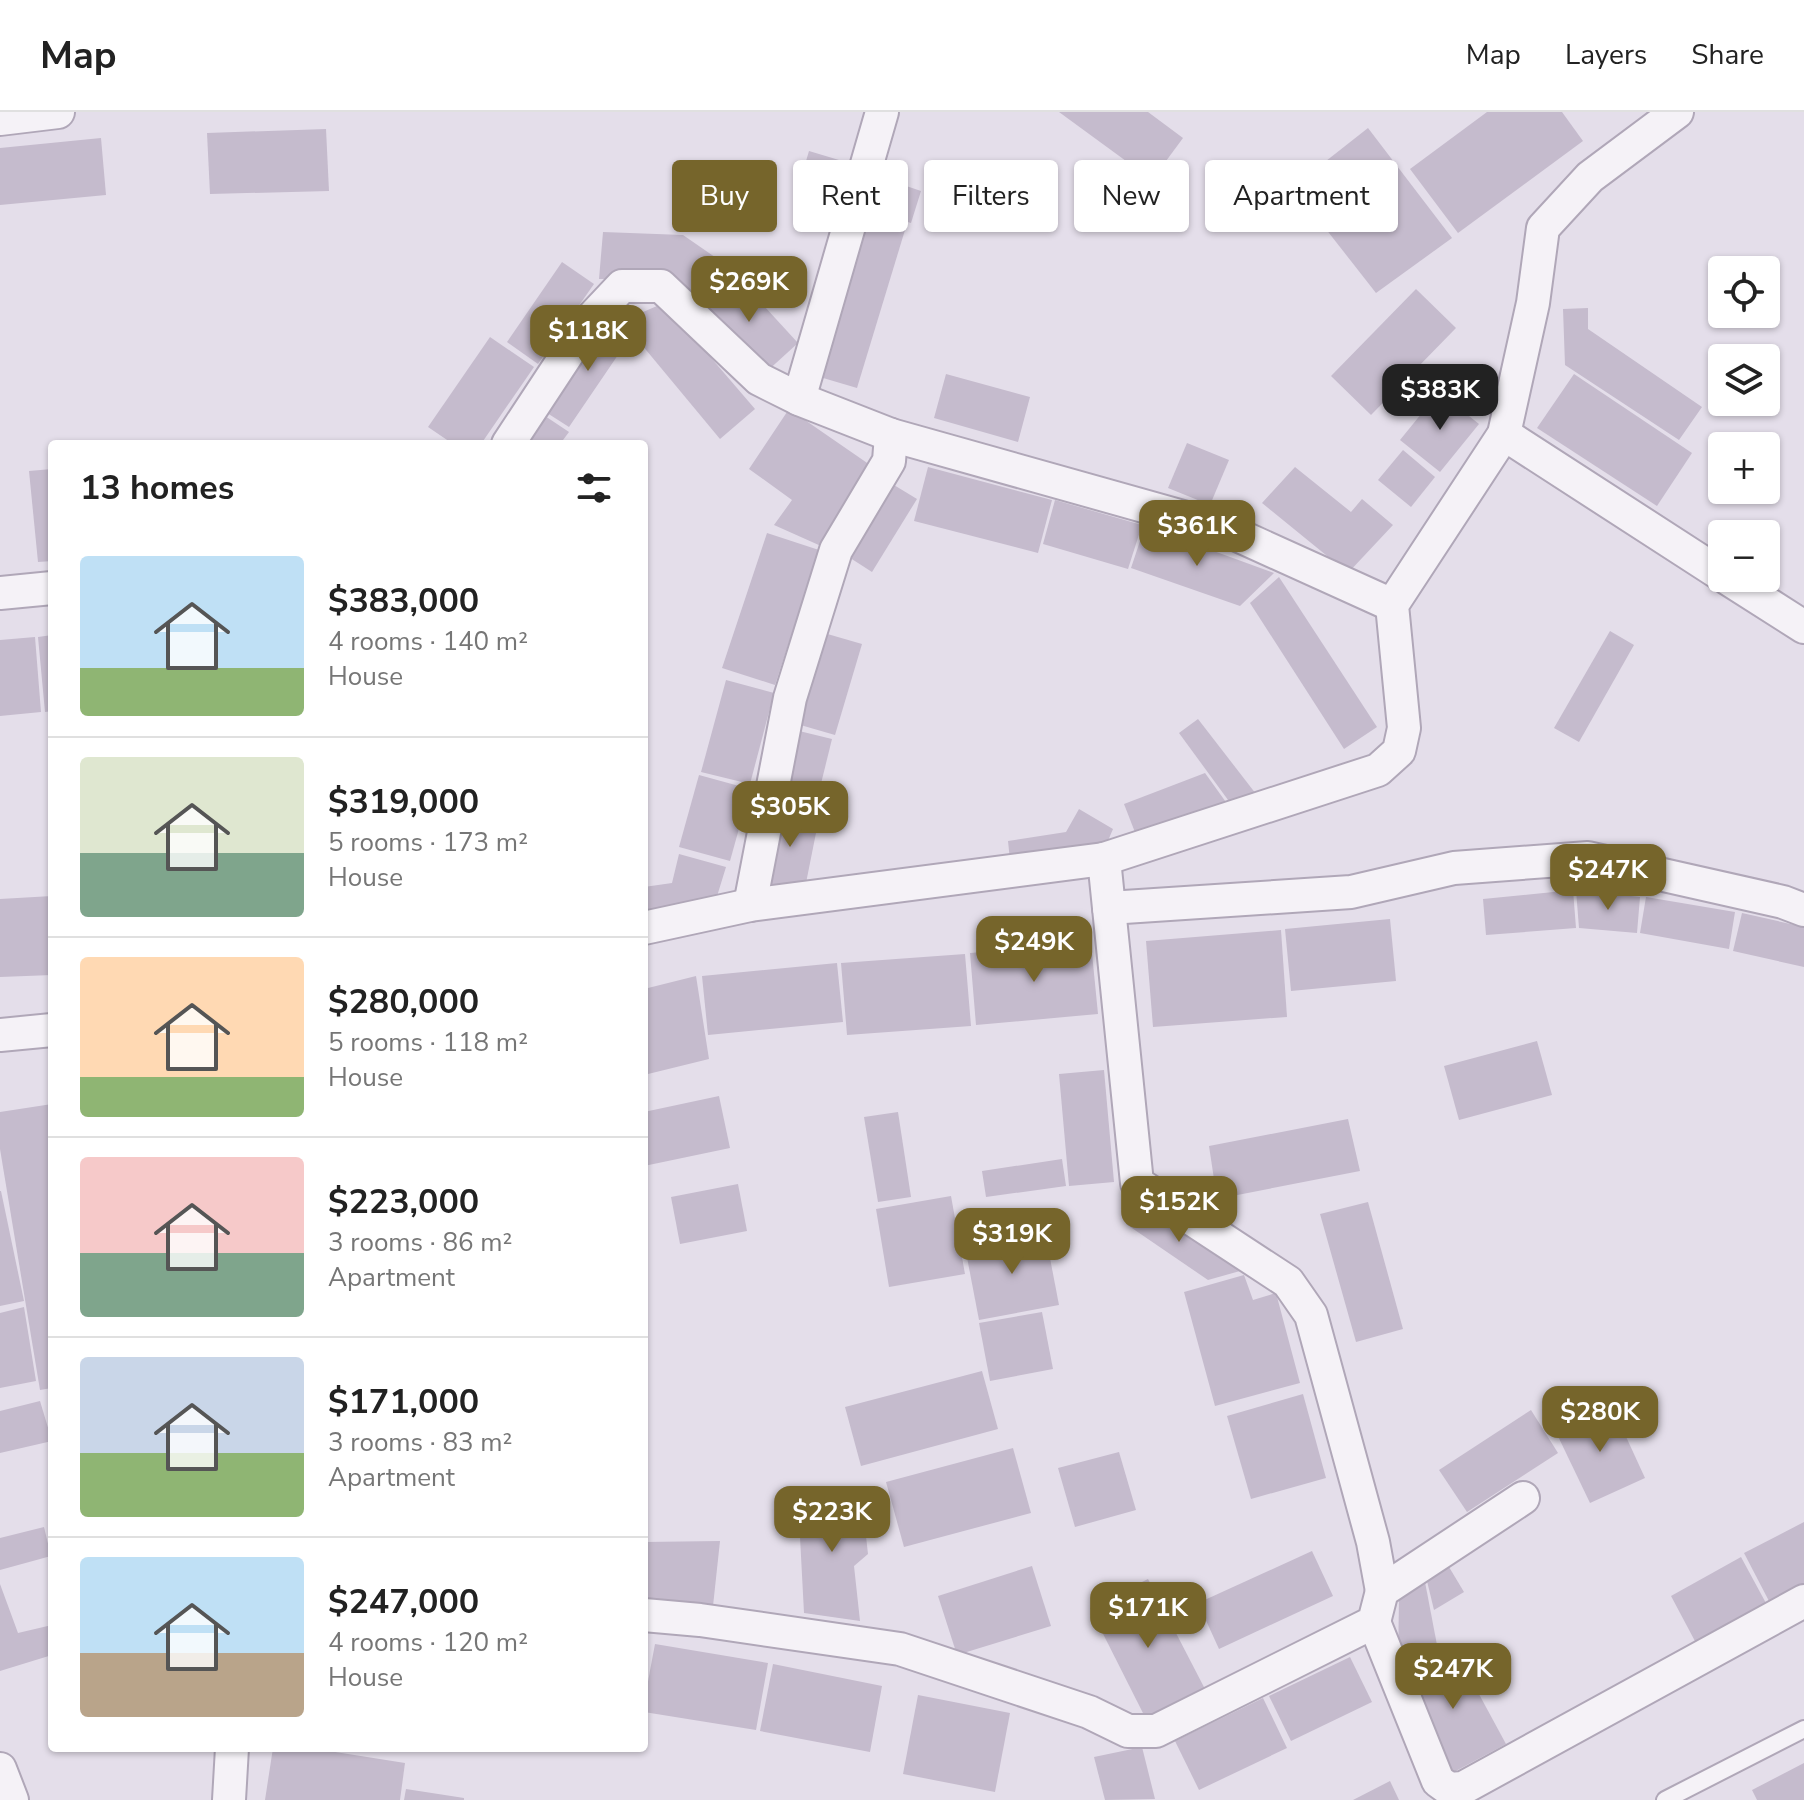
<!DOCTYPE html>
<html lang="en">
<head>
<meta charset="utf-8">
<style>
  :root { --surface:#fff; --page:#f6f6f6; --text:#222; --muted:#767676; --line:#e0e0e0; --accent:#76652b }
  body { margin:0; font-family:"Nunito Sans",sans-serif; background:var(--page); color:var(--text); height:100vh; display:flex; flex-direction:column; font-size:30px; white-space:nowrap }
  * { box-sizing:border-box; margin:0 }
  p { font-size:26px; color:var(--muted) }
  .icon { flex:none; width:44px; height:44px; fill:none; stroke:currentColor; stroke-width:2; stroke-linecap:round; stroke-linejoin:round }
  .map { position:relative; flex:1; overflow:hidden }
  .drawer { position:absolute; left:48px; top:328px; width:600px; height:1312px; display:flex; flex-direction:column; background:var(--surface); border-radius:8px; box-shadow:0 2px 6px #0004 }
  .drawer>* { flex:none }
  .banner { position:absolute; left:672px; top:48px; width:760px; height:72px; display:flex; gap:16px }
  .fabs { position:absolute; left:1708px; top:144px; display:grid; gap:16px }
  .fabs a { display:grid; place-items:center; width:72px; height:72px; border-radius:8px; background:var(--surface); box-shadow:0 2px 6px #0004; font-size:40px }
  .price { position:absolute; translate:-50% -68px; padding:0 18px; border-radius:16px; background:var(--accent); color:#fff; font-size:26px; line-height:52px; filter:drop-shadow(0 2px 4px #0008) }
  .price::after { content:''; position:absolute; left:50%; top:48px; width:24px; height:18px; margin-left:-12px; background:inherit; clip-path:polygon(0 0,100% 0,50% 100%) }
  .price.current { background:#222; color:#fff }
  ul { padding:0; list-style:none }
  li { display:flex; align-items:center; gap:24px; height:200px; padding:0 32px }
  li+li { border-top:2px solid var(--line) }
  li span { display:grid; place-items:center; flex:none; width:224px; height:160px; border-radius:8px; color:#555 }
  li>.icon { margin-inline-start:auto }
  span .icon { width:96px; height:96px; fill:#fffc; stroke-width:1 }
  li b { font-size:34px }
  h2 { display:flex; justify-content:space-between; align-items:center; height:96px; padding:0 32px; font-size:34px }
  .pill { padding:0 28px; border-radius:8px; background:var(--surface); box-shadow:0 2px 6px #0004; font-size:28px; line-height:72px }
  .pill.current { background:var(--accent); color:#fff }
  header { display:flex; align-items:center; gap:48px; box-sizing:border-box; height:112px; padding:0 40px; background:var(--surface); border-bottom:2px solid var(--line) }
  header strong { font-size:38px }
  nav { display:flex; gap:44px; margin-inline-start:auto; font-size:28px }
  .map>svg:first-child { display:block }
  .building { fill:#c5bbcd }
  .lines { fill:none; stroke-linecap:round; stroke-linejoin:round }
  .lane-casing { stroke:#b0a7b8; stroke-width:20 }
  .street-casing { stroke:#b0a7b8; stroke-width:36 }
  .lane { stroke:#f5f2f7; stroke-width:16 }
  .street { stroke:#f5f2f7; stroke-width:32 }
</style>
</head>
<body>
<header>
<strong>Map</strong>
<nav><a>Map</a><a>Layers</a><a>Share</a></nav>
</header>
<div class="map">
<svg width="1804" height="1688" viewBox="0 0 1804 1688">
  <rect width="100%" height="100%" fill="#e4deea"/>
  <!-- building -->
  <g class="building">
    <path d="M1059,0H1148L1183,26L1152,68Z"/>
    <path d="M1487,0H1562L1583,29L1458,121L1410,57Z"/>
    <path d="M1368,16L1452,126L1376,181L1293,75Z"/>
    <path d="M326,17L329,79L210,82L207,21Z"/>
    <path d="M101,26L106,83L0,93V36Z"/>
    <path d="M809,39L859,54L847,94L797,79Z"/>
    <path d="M874,63L921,79L911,111L863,96Z"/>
    <path d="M861,104L905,118L857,276L813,263Z"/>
    <path d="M603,120L683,123L725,152L697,186L664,167H599Z"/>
    <path d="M562,150L594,172L538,252L507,230Z"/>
    <path d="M734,161L798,231L764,262L700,192Z"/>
    <path d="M1416,177L1456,216L1371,303L1331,264Z"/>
    <path d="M664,191L755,297L720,327L622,209Z"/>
    <path d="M1588,196V217L1702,295L1679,328L1565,253L1563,197Z"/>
    <path d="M618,210L635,233L620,240L569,315L544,299L599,218Z"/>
    <path d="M490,225L534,255L481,332H453L428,315Z"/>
    <path d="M946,262L1030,285L1018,330L934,306Z"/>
    <path d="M1574,262L1692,341L1657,394L1537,316Z"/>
    <path d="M1439,280L1479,312L1440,360L1400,328Z"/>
    <path d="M789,297L873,355L821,434L774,413L792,388L749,357Z"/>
    <path d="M542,302L569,320L560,332H522Z"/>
    <path d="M1187,331L1229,348L1210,393L1168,376Z"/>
    <path d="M1403,338L1435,365L1411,395L1378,368Z"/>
    <path d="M928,355L1052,388L1038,441L914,409Z"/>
    <path d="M1295,355L1351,400L1362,387L1393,413L1348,461L1262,391Z"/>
    <path d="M52,357V449L38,450L29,359Z"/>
    <path d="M889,370L917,387L872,460L844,442Z"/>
    <path d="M1055,388L1142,413L1128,457L1043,432Z"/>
    <path d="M1145,414L1274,461L1240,494L1131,456Z"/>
    <path d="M767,421L819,438L775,573L722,556Z"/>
    <path d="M1279,465L1377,615L1344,637L1250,491Z"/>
    <path d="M1610,519L1634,533L1579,630L1554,616Z"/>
    <path d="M824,521L862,532L835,623L797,612Z"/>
    <path d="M52,523V599L45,600L38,525Z"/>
    <path d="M35,525L41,600L0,604V528Z"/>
    <path d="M726,568L774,581L750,672L701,660Z"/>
    <path d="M1198,607L1256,682L1231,692L1179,621Z"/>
    <path d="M795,618L832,627L816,692L779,682Z"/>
    <path d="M1205,661L1228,693L1138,728L1124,692Z"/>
    <path d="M699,663L750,677L730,749L679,735Z"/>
    <path d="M777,688L821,696L804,781L759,783Z"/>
    <path d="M1079,697L1113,717L1098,752L1011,758L1008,729L1066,720Z"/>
    <path d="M679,742L726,755L714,794L644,805V775L672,771Z"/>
    <path d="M1573,778L1576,816L1486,823L1483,787Z"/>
    <path d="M1576,778L1640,785L1637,821L1579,816Z"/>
    <path d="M52,784V863L0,865V787Z"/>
    <path d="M1646,785L1735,800L1729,837L1640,821Z"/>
    <path d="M1742,801L1804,815V855L1733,839Z"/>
    <path d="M1390,807L1396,869L1291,879L1285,817Z"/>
    <path d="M1281,818L1287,905L1153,915L1146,829Z"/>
    <path d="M1091,831L1098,902L976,913L970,841Z"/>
    <path d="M965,842L971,914L847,923L841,851Z"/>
    <path d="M837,851L843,910L708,923L702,864Z"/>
    <path d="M696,864L709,947L644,963V877Z"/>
    <path d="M1537,929L1552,983L1459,1008L1444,954Z"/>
    <path d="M1104,958L1114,1070L1069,1074L1059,962Z"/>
    <path d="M719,984L730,1036L644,1054V1000Z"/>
    <path d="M52,992V1276L40,1278L0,1037V1000Z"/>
    <path d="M898,1000L911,1085L878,1090L864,1005Z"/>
    <path d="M1348,1007L1360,1059L1217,1087L1209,1034Z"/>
    <path d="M1062,1047L1066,1074L986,1085L982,1059Z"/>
    <path d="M738,1072L747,1119L680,1132L671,1085Z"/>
    <path d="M0,1079H1L24,1189L0,1194Z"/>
    <path d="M951,1084L965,1162L889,1175L876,1097Z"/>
    <path d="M1141,1090L1240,1159L1208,1168L1126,1112Z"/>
    <path d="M1368,1090L1403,1217L1356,1230L1320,1102Z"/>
    <path d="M1045,1120L1059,1193L979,1208L965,1135Z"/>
    <path d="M1244,1163L1253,1188L1276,1181L1300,1271L1215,1294L1184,1180Z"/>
    <path d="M24,1195L36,1269L0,1276V1201Z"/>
    <path d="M1042,1200L1053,1257L990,1269L979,1211Z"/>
    <path d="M982,1259L998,1317L861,1354L845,1295Z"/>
    <path d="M1303,1282L1326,1366L1251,1387L1227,1304Z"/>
    <path d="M40,1289L52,1329L0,1341V1299Z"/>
    <path d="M1611,1292L1645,1366L1590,1391L1555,1318Z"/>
    <path d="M1531,1298L1558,1341L1467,1400L1439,1358Z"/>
    <path d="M1013,1336L1031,1401L904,1435L886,1370Z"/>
    <path d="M1119,1340L1136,1398L1075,1415L1058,1356Z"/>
    <path d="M861,1380L868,1442L854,1454L860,1509L804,1501L798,1387Z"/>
    <path d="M1804,1410V1474L1770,1491L1744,1441Z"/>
    <path d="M44,1415L51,1444L0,1458V1426Z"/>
    <path d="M720,1429L713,1494L644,1489V1430Z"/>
    <path d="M1312,1439L1333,1484L1219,1537L1198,1491Z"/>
    <path d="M1741,1445L1767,1493L1696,1531L1671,1484Z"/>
    <path d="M1032,1454L1051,1514L957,1543L938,1484Z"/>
    <path d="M1449,1455L1464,1480L1434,1498L1427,1469Z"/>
    <path d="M1148,1467L1206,1579L1147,1609L1090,1496Z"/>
    <path d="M1425,1470L1437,1533L1398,1555L1399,1485Z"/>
    <path d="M0,1472L18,1521L52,1513V1543L0,1559Z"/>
    <path d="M655,1532L768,1551L756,1618L644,1600V1591Z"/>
    <path d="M1454,1536L1506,1632L1452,1661L1401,1565Z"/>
    <path d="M1350,1545L1372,1590L1291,1629L1269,1584Z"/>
    <path d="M773,1552L882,1574L870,1640L760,1619Z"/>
    <path d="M918,1583L1010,1601L995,1680L903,1662Z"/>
    <path d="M1263,1586L1287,1636L1199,1678L1175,1629Z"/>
    <path d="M1142,1635L1155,1687L1105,1688L1094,1645Z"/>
    <path d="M273,1636H310L405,1651L400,1688H265Z"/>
    <path d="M1804,1651V1688H1757L1752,1678Z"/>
    <path d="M1390,1669L1399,1688H1353Z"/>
    <path d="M406,1677L464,1686V1688H404Z"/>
  </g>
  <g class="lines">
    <defs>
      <path id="lane" d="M1665,1688L1804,1617"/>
      <g id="street">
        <path d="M0,7L58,0"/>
        <path d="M799,287L882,0"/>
        <path d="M1504,322L1722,463"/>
        <path d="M508,332L589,209L622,174H661L759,267L799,287L891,323L1222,416L1392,493"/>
        <path d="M1727,466L1804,515"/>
        <path d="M0,481L52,476"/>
        <path d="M1104,747L1137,1071L1288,1170L1311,1203L1373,1430L1382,1479"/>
        <path d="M750,793L790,586L836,438L889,349L891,323"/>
        <path d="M1109,796L1351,780L1454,756L1588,746L1783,790L1804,798"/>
        <path d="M644,816L750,793L1104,747L1378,658L1399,639L1404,616L1392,493L1504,322L1533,191L1543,116L1590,65L1677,0"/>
        <path d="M0,923L52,918"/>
        <path d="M644,1503L700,1508L900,1537L1089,1600L1128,1619H1156L1374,1510L1382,1479L1523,1386"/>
        <path d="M1374,1510L1438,1669L1449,1677L1463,1676L1804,1489"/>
        <path d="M0,1657L12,1688"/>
        <path d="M229,1688L232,1636"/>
      </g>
    </defs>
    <!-- lane casing -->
    <use href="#lane" class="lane-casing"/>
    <!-- street casing -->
    <use href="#street" class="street-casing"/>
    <!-- lane -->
    <use href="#lane" class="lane"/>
    <!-- street -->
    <use href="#street" class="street"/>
  </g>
</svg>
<div class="fabs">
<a><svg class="icon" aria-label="locate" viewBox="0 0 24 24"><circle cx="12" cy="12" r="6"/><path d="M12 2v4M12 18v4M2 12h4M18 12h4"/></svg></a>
<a><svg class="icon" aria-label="layers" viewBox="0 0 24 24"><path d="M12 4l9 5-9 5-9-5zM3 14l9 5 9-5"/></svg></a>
<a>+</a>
<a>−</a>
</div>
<b class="price" style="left:749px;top:212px">$269K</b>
<b class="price" style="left:588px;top:261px">$118K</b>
<b class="price current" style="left:1440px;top:320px">$383K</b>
<b class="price" style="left:1197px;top:456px">$361K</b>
<b class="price" style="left:790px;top:737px">$305K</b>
<b class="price" style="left:1608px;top:800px">$247K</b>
<b class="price" style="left:1034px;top:872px">$249K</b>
<b class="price" style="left:1179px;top:1132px">$152K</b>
<b class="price" style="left:1012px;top:1164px">$319K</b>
<b class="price" style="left:1600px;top:1342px">$280K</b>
<b class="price" style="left:832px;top:1442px">$223K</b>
<b class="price" style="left:1148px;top:1538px">$171K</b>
<b class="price" style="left:1453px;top:1599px">$247K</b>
<div class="banner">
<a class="pill current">Buy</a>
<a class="pill">Rent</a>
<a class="pill">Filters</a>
<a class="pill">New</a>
<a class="pill">Apartment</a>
</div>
<section class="drawer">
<h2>13 homes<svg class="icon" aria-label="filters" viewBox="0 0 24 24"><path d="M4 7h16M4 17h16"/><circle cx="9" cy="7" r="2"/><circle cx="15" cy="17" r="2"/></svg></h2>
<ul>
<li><span style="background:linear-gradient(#bfe0f5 70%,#8fb573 0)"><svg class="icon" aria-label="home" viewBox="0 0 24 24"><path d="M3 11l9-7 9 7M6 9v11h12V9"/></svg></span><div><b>$383,000</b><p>4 rooms · 140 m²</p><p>House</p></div></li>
<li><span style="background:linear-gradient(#dfe7d0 60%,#7fa58c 0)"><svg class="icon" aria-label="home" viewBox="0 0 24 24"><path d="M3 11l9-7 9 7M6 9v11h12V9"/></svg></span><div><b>$319,000</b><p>5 rooms · 173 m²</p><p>House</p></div></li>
<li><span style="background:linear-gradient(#ffd9b3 75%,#8fb573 0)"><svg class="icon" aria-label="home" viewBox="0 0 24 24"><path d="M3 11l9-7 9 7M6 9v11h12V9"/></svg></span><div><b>$280,000</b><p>5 rooms · 118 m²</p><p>House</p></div></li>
<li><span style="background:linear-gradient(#f6c9c9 60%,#7fa58c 0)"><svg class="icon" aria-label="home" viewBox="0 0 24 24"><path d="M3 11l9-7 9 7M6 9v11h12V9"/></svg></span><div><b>$223,000</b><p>3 rooms · 86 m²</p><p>Apartment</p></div></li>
<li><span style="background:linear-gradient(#c9d6e8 60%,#8fb573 0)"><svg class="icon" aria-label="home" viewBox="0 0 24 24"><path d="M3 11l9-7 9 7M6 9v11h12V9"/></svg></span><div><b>$171,000</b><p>3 rooms · 83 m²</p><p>Apartment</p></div></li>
<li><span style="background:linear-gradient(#bfe0f5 60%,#b9a48a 0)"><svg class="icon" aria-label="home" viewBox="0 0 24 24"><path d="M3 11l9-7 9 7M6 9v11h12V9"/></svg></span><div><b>$247,000</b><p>4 rooms · 120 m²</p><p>House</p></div></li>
</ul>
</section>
</div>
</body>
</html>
